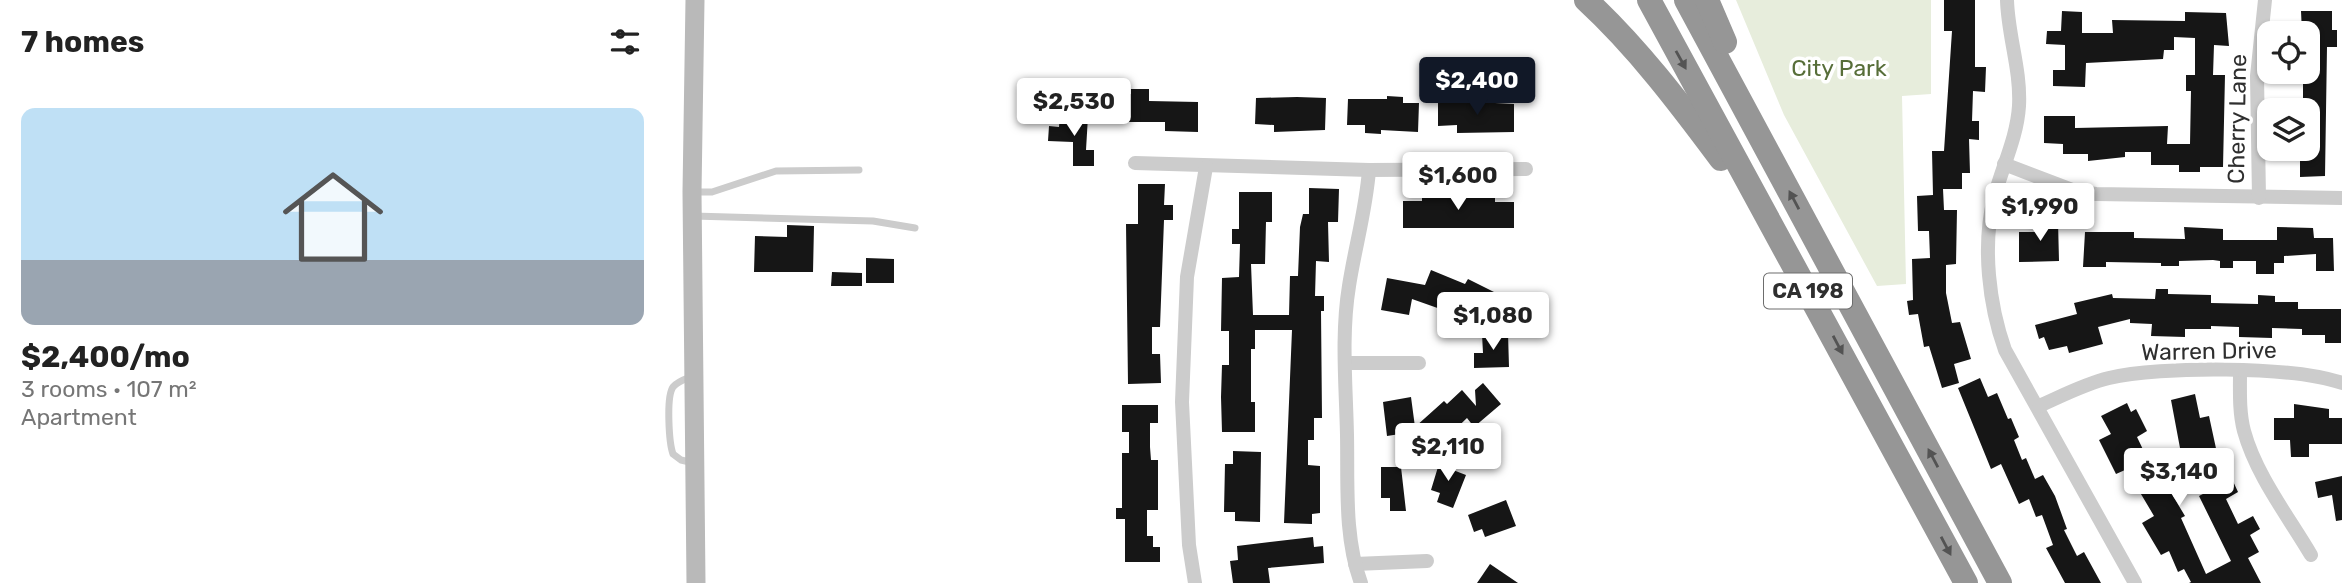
<!DOCTYPE html>
<html lang="en">
<head>
<meta charset="utf-8">
<style>
  :root { --surface:#fff; --page:#f2f2f2; --text:#222; --muted:#767676; --accent:#111827 }
  body { margin:0; font-family:Rubik,sans-serif; background:var(--page); color:var(--text); height:100vh; display:flex; flex-direction:column; font-size:26px; white-space:nowrap }
  * { box-sizing:border-box; margin:0 }
  p { font-size:23px; color:var(--muted) }
  .icon { flex:none; width:38px; height:38px; fill:none; stroke:currentColor; stroke-width:2; stroke-linecap:round; stroke-linejoin:round }
  .map { position:relative; flex:1; overflow:hidden }
  .drawer { display:flex; flex-direction:column; background:var(--surface); width:665px }
  .drawer>* { flex:none }
  .controls { position:absolute; left:1592px; top:21px; display:grid; gap:14px }
  .controls a { display:grid; place-items:center; width:63px; height:63px; border-radius:14px; background:var(--surface); box-shadow:0 2px 5px #0004; font-size:35px }
  .price { position:absolute; translate:-50% -60px; padding:0 16px; border-radius:7px; background:#fff; color:#222; font-size:23px; line-height:46px; filter:drop-shadow(0 2px 4px #0008) }
  .price::after { content:''; position:absolute; left:50%; top:42px; width:21px; height:16px; margin-left:-10px; background:inherit; clip-path:polygon(0 0,100% 0,50% 100%) }
  .price.on { background:var(--accent); color:#fff }
  ul { padding:0; list-style:none }
  li { display:grid; align-content:center; gap:14px; height:371px; padding:0 21px }
  li span { display:grid; place-items:center; height:217px; border-radius:14px; color:#555 }
  li>.icon { margin-inline-start:auto }
  span .icon { width:126px; height:126px; fill:#fffc; stroke-width:1 }
  li b { font-size:30px }
  h2 { display:flex; justify-content:space-between; align-items:center; height:84px; padding:0 21px; font-size:30px }
  main { display:flex; flex:1; min-height:0 }
  .map>svg:first-child { display:block }
  .green { fill:#e7eddc }
  .building { fill:#161616 }
  .lines { fill:none; stroke-linecap:round; stroke-linejoin:round }
  .lane { stroke:#ccc; stroke-width:7 }
  .street { stroke:#ccc; stroke-width:14 }
  .secondary { stroke:#b9b9b9; stroke-width:19 }
  .highway { stroke:#969696; stroke-width:24 }
  .oneway { fill:#535353 }
  .labels { text-anchor:middle; stroke-width:7; stroke-linejoin:round; paint-order:stroke }
  .shield { fill:#fff; stroke:#6d6d6d; stroke-width:2 }
  .shield-label { font-size:21px; font-weight:bold; fill:#2f2f2f }
  .park-label { font-size:23px; fill:#576e39; stroke:#fff }
  .street-label { font-size:23px; fill:#2f2f2f; stroke:#fff }
</style>
</head>
<body>
<main>
<section class="drawer">
<h2>7 homes<svg class="icon" aria-label="filters" viewBox="0 0 24 24"><path d="M4 7h16M4 17h16"/><circle cx="9" cy="7" r="2"/><circle cx="15" cy="17" r="2"/></svg></h2>
<ul>
<li><span style="background:linear-gradient(#bfe0f5 70%,#9aa5b1 0)"><svg class="icon" aria-label="home" viewBox="0 0 24 24"><path d="M3 11l9-7 9 7M6 9v11h12V9"/></svg></span><div><b>$2,400/mo</b><p>3 rooms · 107 m²</p><p>Apartment</p></div></li>
</ul>
</section>
<div class="map">
<svg width="1677" height="583" viewBox="0 0 1677 583">
  <rect width="100%" height="100%" fill="#fff"/>
  <!-- green -->
  <path class="green" d="M1071,0H1266V94L1237,96L1241,284L1212,286L1119,115Z"/>
  <!-- building -->
  <g class="building">
    <path d="M1279,0H1310V67H1321L1320,92L1308,91L1307,121H1314V140L1304,139L1305,173H1297V189H1278L1279,210H1292L1291,264L1281,265V293L1287,323L1295,322L1306,359L1289,364L1294,383L1277,388L1264,346L1259,347L1253,314L1244,315L1242,301L1248,300L1247,259L1265,258L1264,231H1253L1252,196L1268,195L1267,151H1279L1287,31H1279Z"/>
    <path d="M1397,11L1417,12V33H1448L1447,20L1520,21V12L1561,13L1564,46L1549,45L1548,75H1560L1558,167H1535V172H1514V165H1486V152H1460V157L1423,161V154H1398V144L1379,143V116H1410V128L1503,126L1502,144H1525L1526,91H1521V75H1530V38L1509,37V50H1499L1498,59L1421,63L1420,87L1388,86V70H1400V45L1381,44L1382,31H1396Z"/>
    <path d="M1636,11H1667V30H1672V47H1662L1660,176L1635,177V149H1643V110H1638V72H1643V33H1637Z"/>
    <path d="M466,89H484V101L533,102V132L500,131V122H452V94H466Z"/>
    <path d="M722,96L738,97V103H754L753,132L716,130V134L700,133V125H682L683,99H722Z"/>
    <path d="M632,97L661,98L660,130L609,132V125L590,124L591,98Z"/>
    <path d="M773,100L849,104V132L792,133V125L773,126Z"/>
    <path d="M395,114L423,116L421,150H429V166H408V142L383,141L384,126L394,127Z"/>
    <path d="M473,184H500L499,205H508V220H499L495,327H487V354H495L496,383L463,384L461,224H473Z"/>
    <path d="M644,188L674,189L673,222H663L664,262L651,261L650,296H659V311H656L657,418H649V440H643V465L655,466V513L647,514V524L619,523L627,330H590V349H586V402H590V432H557L556,397L557,365H564V331H556L557,278L574,277L575,244H567V229H574V192H607V222H601L600,264H586L588,315H624L625,276H633L635,227L638,214H644Z"/>
    <path d="M757,192L830,194V202H849V228H738V201H757Z"/>
    <path d="M1393,221L1394,261L1354,262V232H1370V222Z"/>
    <path d="M122,225L149,226L148,272H89L90,236L122,237Z"/>
    <path d="M1519,227L1558,229V240H1612V227L1648,228L1649,238H1668L1669,271H1651V254L1619,256V263H1609V274H1591V261H1568V268H1555V261L1548,260L1514,261V266H1496V263L1441,262V267H1418L1420,232H1469V238L1520,239Z"/>
    <path d="M201,258L229,259V283H201Z"/>
    <path d="M766,270L800,284L803,279L833,294L814,332L781,311L747,299L744,315L716,310L722,278L760,285Z"/>
    <path d="M167,272L197,273V286H166Z"/>
    <path d="M1491,289H1503V294L1546,295V303L1593,304V295L1610,296V302H1633V309H1676V343H1660V335H1637V329L1607,328V338L1574,337V327L1546,326V329H1520V337L1486,336L1487,324L1465,323V319L1433,327L1438,344L1404,353L1402,346L1384,350L1379,337L1374,339L1370,325L1412,314L1409,303L1447,294L1448,298L1490,299Z"/>
    <path d="M843,333L844,367L809,368V353H818L817,334Z"/>
    <path d="M1315,378L1323,397L1332,393L1343,419L1346,418L1354,437L1349,440L1357,460L1361,458L1370,479L1378,475L1390,496L1402,529L1399,530L1412,556L1419,552L1436,583H1400L1381,548L1388,545L1377,515L1371,517L1364,499L1354,504L1336,464L1326,469L1293,388Z"/>
    <path d="M818,383L836,404L809,427L802,418L775,444L761,430L722,436L718,402L746,397L750,427L779,401L782,404L797,390L811,406L810,390Z"/>
    <path d="M1530,394L1535,418L1544,416L1552,453L1535,457L1539,475L1521,480L1506,400Z"/>
    <path d="M1462,403L1466,412L1471,409L1482,431L1472,437L1497,489L1505,484L1511,494L1508,496L1520,516L1516,518L1541,574L1566,561L1534,496L1567,479L1573,492L1561,499L1573,524L1588,516L1595,529L1585,535L1594,552L1583,558L1596,583H1524L1526,582L1519,569L1513,572L1504,551L1496,555L1477,523L1489,516L1473,489L1469,490L1460,470L1451,474L1434,440L1446,434L1436,416Z"/>
    <path d="M1629,404L1664,409V418H1677V444H1644V457H1626L1625,440H1609V418H1629Z"/>
    <path d="M457,405H493V423H485V447L486,460H493V510H482V536H488V547H495V562H460V519H451V508H457V453H464V432H457Z"/>
    <path d="M568,451L596,452L595,522L570,521V512H559L560,464H568Z"/>
    <path d="M776,457L790,463L788,470L801,475L788,508L772,502L775,493L766,490Z"/>
    <path d="M716,467H736L741,511H725V498H716Z"/>
    <path d="M1677,476V520L1671,521L1667,495L1653,498L1650,482Z"/>
    <path d="M841,500L851,526L820,537L817,529L809,532L803,515Z"/>
    <path d="M648,537L649,547L658,546L659,563L603,568L605,583H568L565,561L573,560L572,546Z"/>
    <path d="M825,564L853,583H812Z"/>
  </g>
  <g class="lines">
    <!-- lane -->
    <g class="lane">
      <path d="M27,192H47L111,171L194,170"/>
      <path d="M28,216L208,221L250,228"/>
      <path d="M28,376C21,379 13,381 8,387C1,397 4,443 8,454L16,460L29,463"/>
    </g>
    <!-- street -->
    <g class="street">
      <path d="M1342,0C1343,36 1356,70 1354,106C1352,138 1337,167 1329,198C1317,246 1324,305 1340,350L1470,583"/>
      <path d="M470,163L704,170"/>
      <path d="M1339,164L1410,191L1431,194L1677,198"/>
      <path d="M1594,198L1592,76L1600,0"/>
      <path d="M680,363H754"/>
      <path d="M1575,372C1575,392 1574,412 1579,431C1591,475 1623,516 1646,555"/>
      <path d="M1374,406C1397,396 1419,384 1444,378C1495,366 1628,366 1677,383"/>
      <path d="M690,564L762,561"/>
      <path d="M530,583L524,545L517,402L522,277L541,167"/>
      <path d="M696,583C679,538 683,483 682,435C681,386 676,335 684,286C690,247 701,210 704,170L861,169"/>
    </g>
    <!-- secondary -->
    <path class="secondary" d="M30,0L27,192L31,583"/>
    <!-- highway -->
    <g class="highway">
      <path d="M921,0C972,47 1015,104 1056,159"/>
      <path d="M984,0L1301,583"/>
      <path d="M1021,0L1335,583"/>
      <path d="M1042,0L1060,42"/>
    </g>
  </g>
  <!-- one-way arrows -->
  <defs><path id="oneway-solid" d="M-6-.8H1V-3.2L6.5 0L1 3.2V.8H-6Z" transform="scale(1.75)"/></defs>
  <g class="oneway">
    <use href="#oneway-solid" transform="translate(1016 60) rotate(61)"/>
    <use href="#oneway-solid" transform="translate(1129 200) rotate(-118)"/>
    <use href="#oneway-solid" transform="translate(1173 345) rotate(62)"/>
    <use href="#oneway-solid" transform="translate(1268 458) rotate(-118)"/>
    <use href="#oneway-solid" transform="translate(1281 546) rotate(62)"/>
  </g>
  <g class="labels">
    <!-- shield labels -->
    <rect class="shield" x="1099" y="273.5" width="88" height="35" rx="5"/>
    <g class="shield-label">
      <text x="1143" y="298">CA 198</text>
    </g>
    <!-- park labels -->
    <g class="park-label">
      <text x="1174" y="76">City Park</text>
    </g>
    <!-- street labels -->
    <g class="street-label">
      <text transform="translate(1572 119) rotate(-89)" y="8">Cherry Lane</text>
      <text transform="translate(1544 351) rotate(-1)" y="8">Warren Drive</text>
    </g>
  </g>
</svg>
<div class="controls">
<a><svg class="icon" aria-label="locate" viewBox="0 0 24 24"><circle cx="12" cy="12" r="6"/><path d="M12 2v4M12 18v4M2 12h4M18 12h4"/></svg></a>
<a><svg class="icon" aria-label="layers" viewBox="0 0 24 24"><path d="M12 4l9 5-9 5-9-5zM3 14l9 5 9-5"/></svg></a>
</div>
<b class="price on" style="left:812px;top:117px">$2,400</b>
<b class="price" style="left:409px;top:138px">$2,530</b>
<b class="price" style="left:793px;top:212px">$1,600</b>
<b class="price" style="left:1375px;top:243px">$1,990</b>
<b class="price" style="left:828px;top:352px">$1,080</b>
<b class="price" style="left:783px;top:483px">$2,110</b>
<b class="price" style="left:1514px;top:508px">$3,140</b>
</div>
</main>
</body>
</html>
